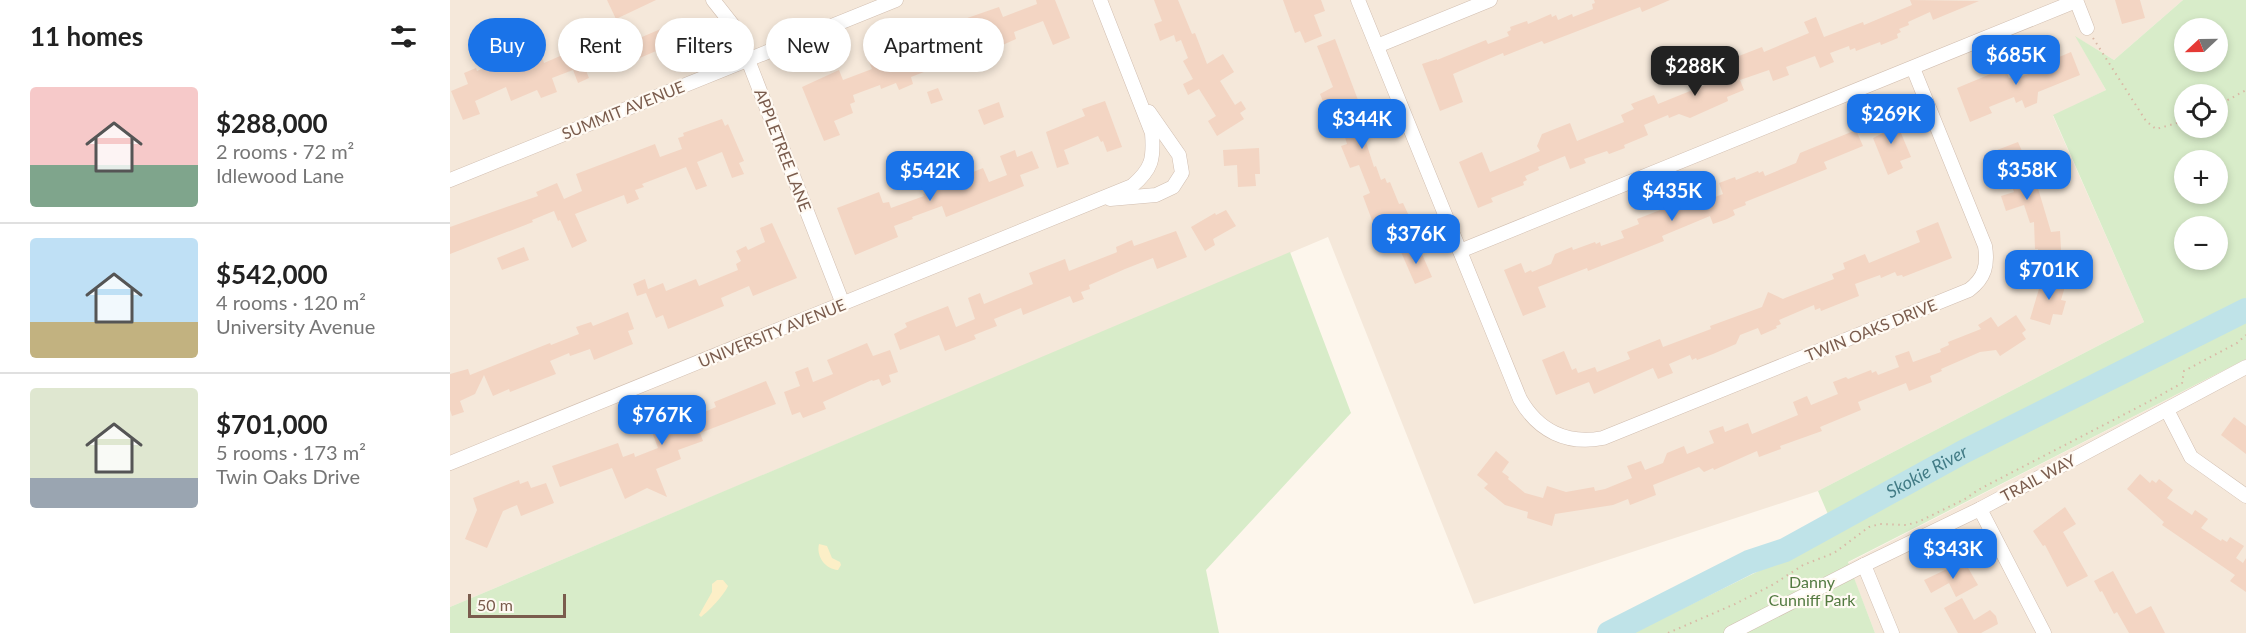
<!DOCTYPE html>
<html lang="en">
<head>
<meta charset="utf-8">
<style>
  :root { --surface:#fff; --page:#f2f2f2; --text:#222; --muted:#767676; --line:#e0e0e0; --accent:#1a73e8 }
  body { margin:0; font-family:Lato,sans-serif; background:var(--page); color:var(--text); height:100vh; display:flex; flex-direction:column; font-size:22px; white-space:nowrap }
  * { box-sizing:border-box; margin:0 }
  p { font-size:20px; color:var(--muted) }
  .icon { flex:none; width:33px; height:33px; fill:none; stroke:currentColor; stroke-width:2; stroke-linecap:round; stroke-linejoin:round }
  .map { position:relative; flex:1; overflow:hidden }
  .sheet { display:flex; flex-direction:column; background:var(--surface); width:450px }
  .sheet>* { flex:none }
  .hud { position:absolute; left:18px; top:18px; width:570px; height:54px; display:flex; gap:12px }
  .needle { width:39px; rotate:248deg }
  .tools { position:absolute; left:1724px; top:18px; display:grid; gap:12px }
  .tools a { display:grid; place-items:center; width:54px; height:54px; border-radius:50%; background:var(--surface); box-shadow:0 3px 9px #0003; font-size:30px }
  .scale { position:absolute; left:18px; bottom:15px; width:98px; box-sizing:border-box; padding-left:6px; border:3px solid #7a5c4d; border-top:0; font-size:16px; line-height:21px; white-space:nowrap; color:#7a5c4d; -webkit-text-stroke:4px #fffaf3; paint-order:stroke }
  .price { position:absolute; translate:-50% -51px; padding:0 14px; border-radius:12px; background:var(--accent); color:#fff; font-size:20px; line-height:39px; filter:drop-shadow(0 2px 3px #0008) }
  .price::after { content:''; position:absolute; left:50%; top:36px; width:18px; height:14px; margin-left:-9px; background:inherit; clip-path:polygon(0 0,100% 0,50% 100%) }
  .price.on { background:#222; color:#fff }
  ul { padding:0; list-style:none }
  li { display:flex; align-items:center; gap:18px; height:150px; padding:0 30px }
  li+li { border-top:2px solid var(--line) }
  li span { display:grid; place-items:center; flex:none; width:168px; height:120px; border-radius:6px; color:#555 }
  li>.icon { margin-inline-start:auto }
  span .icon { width:72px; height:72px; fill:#fffc; stroke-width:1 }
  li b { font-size:26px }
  h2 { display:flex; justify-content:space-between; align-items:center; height:72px; padding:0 30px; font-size:26px }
  .chip { padding:0 21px; border-radius:27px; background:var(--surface); box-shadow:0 3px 9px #0003; font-size:21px; line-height:54px }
  .chip.on { background:var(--accent); color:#fff }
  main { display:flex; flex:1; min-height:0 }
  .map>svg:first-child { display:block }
  .residential { fill:#f5e8da }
  .green { fill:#d8ecc9; fill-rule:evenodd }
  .sand { fill:#fcefc7 }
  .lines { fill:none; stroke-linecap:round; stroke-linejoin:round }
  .river { stroke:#bfe3e8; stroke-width:24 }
  .building { fill:#f3d5c3 }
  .minor-casing { stroke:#d1beb0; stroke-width:15 }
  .path { stroke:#d9b8a5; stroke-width:2; stroke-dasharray:1.5 4.5; stroke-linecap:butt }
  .minor { stroke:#fff; stroke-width:14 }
  .labels { text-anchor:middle; stroke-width:4.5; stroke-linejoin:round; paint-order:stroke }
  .street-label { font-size:16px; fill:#7a5c4d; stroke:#fffaf3 }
  .park-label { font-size:16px; fill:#537a41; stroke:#fffaf3 }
  .water-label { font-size:18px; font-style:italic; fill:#437c86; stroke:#fffaf3 }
</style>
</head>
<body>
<main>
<section class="sheet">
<h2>11 homes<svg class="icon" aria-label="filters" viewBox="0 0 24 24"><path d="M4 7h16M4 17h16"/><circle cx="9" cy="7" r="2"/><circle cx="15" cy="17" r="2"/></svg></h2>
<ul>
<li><span style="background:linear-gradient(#f6c9c9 65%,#7fa58c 0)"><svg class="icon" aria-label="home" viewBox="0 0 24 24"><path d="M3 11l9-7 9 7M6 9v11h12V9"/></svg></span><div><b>$288,000</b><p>2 rooms · 72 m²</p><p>Idlewood Lane</p></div></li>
<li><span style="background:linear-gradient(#bfe0f5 70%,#c2b280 0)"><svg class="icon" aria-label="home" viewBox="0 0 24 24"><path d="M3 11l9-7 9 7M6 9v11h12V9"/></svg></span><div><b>$542,000</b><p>4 rooms · 120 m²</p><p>University Avenue</p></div></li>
<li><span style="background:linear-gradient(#dfe7d0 75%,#9aa5b1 0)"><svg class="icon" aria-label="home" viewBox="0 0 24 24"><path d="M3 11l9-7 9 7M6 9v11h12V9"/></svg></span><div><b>$701,000</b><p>5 rooms · 173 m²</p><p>Twin Oaks Drive</p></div></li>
</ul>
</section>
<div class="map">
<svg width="1796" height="633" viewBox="0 0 1796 633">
  <rect width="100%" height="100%" fill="#fdf6ec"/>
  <!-- residential -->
  <g class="residential">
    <path d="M0,0H1733L1664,60L1626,37L1656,90L1603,116L1694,322L1368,491L1024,604L878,237L0,607Z"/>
    <path d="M1796,359V633H1425L1398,563Z"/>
  </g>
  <!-- green -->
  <g class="green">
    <path d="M1733,0H1796V359L1398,562L1425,633H1183L1386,533L1368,491L1694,322L1603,115L1656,90L1625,36L1664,60ZM1734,28H1767V62H1734ZM1734,94H1767V128H1734ZM1734,160H1767V194H1734ZM1734,226H1767V260H1734Z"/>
    <path d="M840,252L901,413L756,570L769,633H0V607Z"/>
  </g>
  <!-- sand -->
  <g class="sand">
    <path d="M369,544L377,546L382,558L390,562L391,565L388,570C375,569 366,556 369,544Z"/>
    <path d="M267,580H273L278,586C274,595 259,611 251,617L249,615L262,592V584Z"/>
  </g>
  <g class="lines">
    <!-- river -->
    <path class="river" id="s1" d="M1159,633L1299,562L1335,550L1513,452L1796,310"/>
  </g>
  <!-- building -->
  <g class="building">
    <path d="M157,0H206L166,19Z"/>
    <path d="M586,0H605L620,38L603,45L593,21L564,32L566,39L537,52L527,55L525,52L461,77L463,84L449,90L446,83L431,89L430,85L403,95L405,102L400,104L403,113L384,121L390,135L374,141L352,87L389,70L393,80L422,69L418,59L434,52L435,57L450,51L453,57L501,36L497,25L549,7L553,17L587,4Z"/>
    <path d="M704,0H728L742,34L745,33L757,64L773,54L784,72L770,81L785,105L791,101L796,109L790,113L794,119L767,136L758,121L766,116L749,89L738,95L733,84L743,79L733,61L738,58L731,40L726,42L724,35L710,41L704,24L712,21Z"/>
    <path d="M833,0H871L875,11L864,15L872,36L855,43L850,31L845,33Z"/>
    <path d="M1144,0H1220L1192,12L1190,7L1094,44L1092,41L1054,56L1053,53L1003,74L1013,102L990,111L972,64L987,59V60L1036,40L1038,44L1059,36L1057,32L1061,30L1060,27L1077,21L1078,24L1101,14L1102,17L1106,15L1108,20L1122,14L1123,17L1143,9L1142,4L1145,3Z"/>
    <path d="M1460,0L1529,1L1483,20L1480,12L1458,22L1459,25L1449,29L1451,32L1447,34L1448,38L1431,45L1430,42L1406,51L1405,48L1400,50L1399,46L1380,53L1384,62L1370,68L1365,56L1336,67L1339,75L1323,81L1319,70L1290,80L1294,90L1277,97L1278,101L1240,118L1229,114L1219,118L1218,115L1194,125L1198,135L1174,145L1175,148L1159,154L1157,151L1134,159L1136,163L1120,169L1115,156L1088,167L1089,170L1075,176L1077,180L1073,182L1074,185L1041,198L1043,202L1028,208L1009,162L1032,152L1040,172L1090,151L1087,146L1092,134L1120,123L1127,141L1174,122L1171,115L1184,109L1181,104L1204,95L1208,104L1255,85L1253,80L1256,78L1253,70L1312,47L1314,52L1359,33L1354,22L1366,17L1374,37L1413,22L1414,25L1462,5Z"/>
    <path d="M1665,0H1690L1695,18L1672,24Z"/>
    <path d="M227,22L234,39L178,63L171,46Z"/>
    <path d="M30,30L35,42L25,46L20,34Z"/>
    <path d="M885,39L908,100L901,103L909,124L920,120L926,135L915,139L924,167L926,166L931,180L935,178L937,183L940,182L949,204L953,203L959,216L954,218L957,226L950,229L955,241L937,249L934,241L928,243L924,232L926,231L913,196L920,193L909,165L900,168L891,146L897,144L893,130L881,101L874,104L870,94L883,87L867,46Z"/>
    <path d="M130,43L132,50L147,44L154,60L135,68L139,78L128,83L123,70L102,78L107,92L91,98L87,90L61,101L56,87L25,101L30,114L13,120L1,91L18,84L14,73L26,68L27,71L56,59L59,67L91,54L94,63L117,53L115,49Z"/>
    <path d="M1621,52L1630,75L1588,92L1587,103L1575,108L1572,100L1566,103L1564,97L1539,107L1542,113L1520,122L1507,88L1555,68L1559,78L1568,75L1570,77L1589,70L1585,61L1600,55L1602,60Z"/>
    <path d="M488,88L493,100L481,104L477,92Z"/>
    <path d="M655,101L672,147L657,152L653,141L651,142L648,136L614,150L619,164L607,168L596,132L635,116L632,109Z"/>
    <path d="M549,102L554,117L534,125L528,110Z"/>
    <path d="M1443,114L1461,157L1450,161L1453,168L1438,175L1423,138L1433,133L1428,120Z"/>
    <path d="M272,119L275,126L278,124L294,161L289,163L294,174L282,178L272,152L247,162L257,186L246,190L236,167L192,184L194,187L185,190L189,199L177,204L174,195L125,214L137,241L122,248L110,220L108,221L104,211L82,220L83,222L0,254V227L88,196L86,192L107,183L114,199L132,191L126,174L205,144L210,157L232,149L228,138L234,136L233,133Z"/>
    <path d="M1406,130L1413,146L1374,162L1377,169L1295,202L1296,205L1283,210L1285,215L1277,219L1263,224L1260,216L1212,236L1214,241L1138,271L1137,268L1088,287L1096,307L1073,316L1054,270L1071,263L1075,273L1081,270L1082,272L1101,264L1105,254L1122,247L1123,250L1145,242L1146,244L1150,242L1151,246L1174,238L1171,231L1189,224L1187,219L1226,204L1236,208L1266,199L1265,197L1273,194L1269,183L1285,177L1286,180L1308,171L1309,173L1313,171L1315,176L1346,163L1350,153Z"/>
    <path d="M1568,142L1587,185L1601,232L1610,231L1612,267L1593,268L1592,254H1588V249H1585L1584,222L1580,223L1574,205L1556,211L1551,196L1564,192L1554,167L1544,171L1543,168L1540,169L1534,155Z"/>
    <path d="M809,148L810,174H805L806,186L788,187L787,165L774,166L773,150Z"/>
    <path d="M565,150L567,157L582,151L589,168L570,175L574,186L496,217L492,206L462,217L463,219L444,226L448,237L405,255L387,208L429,192L433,203L439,202L441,208L474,196L473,194L487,189L484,181L488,180L484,169L495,165L501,181L533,168L539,182L557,175L550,156Z"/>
    <path d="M776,210L786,226L763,239L765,245L755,251L741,227L765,213L766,215Z"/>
    <path d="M1488,222L1502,258L1453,277L1452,275L1447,276L1445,272L1431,278L1430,275L1405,284L1409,296L1371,311L1370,308L1365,310L1364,305L1329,320L1331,324L1326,326L1327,328L1311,335L1308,328L1290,335L1286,344L1263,354L1247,360L1246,358L1242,360L1240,355L1219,364L1223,373L1208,379L1203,368L1144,394L1139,382L1106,395L1092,360L1114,351L1122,370L1126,368L1128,373L1145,367L1147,372L1180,359L1177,352L1210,339L1213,347L1261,329L1260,326L1312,307L1318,292L1333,299L1335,298L1384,279L1382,274L1395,269L1393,263L1415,254L1419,263L1470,242L1466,231Z"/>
    <path d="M322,223L347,278L303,296L299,286L271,298L274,306L218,329L213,315L206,318L196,293L187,296L183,284L195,279L198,289L213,283L216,291L246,279L249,286L288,270L286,264L291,261L286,251L296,246L298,250L315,242L310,228Z"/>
    <path d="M726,231L737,257L707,269L703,258L675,269L639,285L640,289L631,292L634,299L623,303L620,296L573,315L571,308L544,319L547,326L524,335L526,339L495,351L489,335L450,350L444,334L457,327L455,323L498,306L506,327L525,319L518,298L530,293L534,304L583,284L579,273L615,259L619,271L665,253L667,252L666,247L682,240L684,246Z"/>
    <path d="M968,245L982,277L965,284L951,252Z"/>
    <path d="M74,247L79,260L52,270L47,258Z"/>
    <path d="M1594,276L1616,283L1611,300L1616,301L1612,315L1603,314L1600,325L1580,319L1589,289L1595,290Z"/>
    <path d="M178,312L184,329L178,331L183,344L144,360L140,349L120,356L119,353L100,361L106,374L60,392L59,389L43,396L34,375L25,394L10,401L14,412L2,416L0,410V374L18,369L20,375L100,343L101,345L129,334L126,327L141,322L143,326Z"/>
    <path d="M1566,315L1576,330L1572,333L1576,339L1550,356L1546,350L1530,352L1491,369L1492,371L1480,376L1482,382L1459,391L1456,383L1408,402L1411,410L1370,427L1372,431L1330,446L1331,449L1309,457L1307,451L1264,470L1263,468L1254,472L1249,467L1203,485L1206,495L1180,505L1178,499L1163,505L1105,514L1102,526L1077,518L1078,512L1055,505L1034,488L1038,484L1027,475L1046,451L1059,462L1052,472L1059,477L1058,479L1075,493L1093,498L1097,486L1116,492L1144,487L1145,491L1155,489L1182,478L1177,466L1191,461L1195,470L1213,463L1217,453L1234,446L1237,454L1264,443L1259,431L1273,426L1275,432L1298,423L1302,434L1348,415L1343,402L1357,396L1361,405L1388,394L1383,382L1396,377L1398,379L1421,370L1422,373L1426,371L1428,375L1449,367L1445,356L1459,351L1463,362L1491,352L1490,349L1499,345L1498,342L1531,329L1528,325L1541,317L1548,327Z"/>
    <path d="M417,343L423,356L440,350L448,372L439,375L441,382L432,386L429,379L423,381L422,380L373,402L376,409L353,418L350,412L342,415L334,392L350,386L345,372L358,367L363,382L383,374L377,360Z"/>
    <path d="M316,381L326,404L250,433L253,441L228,450L231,459L206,469L217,497L197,488L175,499L162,468L110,487L102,466L168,443L173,457L184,453L185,457L208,448L201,429L216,423L220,434L255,420L252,413L266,407L264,402Z"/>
    <path d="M1784,417L1796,426V454L1771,435Z"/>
    <path d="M1690,474L1700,483L1702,480L1706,483L1709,479L1723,490L1717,498L1742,515L1745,510L1758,519L1751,528L1771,541L1772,539L1777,542L1780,537L1794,546L1786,558L1793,563L1796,558V592L1780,581L1785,575L1712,525L1714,522L1677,489Z"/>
    <path d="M69,480L70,484L78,481L81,488L96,483L104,503L71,516L67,505L53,511L37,548L15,539L27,510L23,498Z"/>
    <path d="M1615,507L1626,524L1613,532L1638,576L1617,587L1595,545L1593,546L1583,531Z"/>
    <path d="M1514,561L1528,585L1506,597L1499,583L1481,593L1474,580Z"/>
    <path d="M1663,571L1686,614L1701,606L1715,633H1679L1667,612L1664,614L1652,591L1650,592L1644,581Z"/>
    <path d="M1512,598L1524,620L1540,610L1546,616L1548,624L1531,633H1508L1494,608Z"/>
  </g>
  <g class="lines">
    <defs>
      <g id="minor">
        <path d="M263,0L282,24L298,60L393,304"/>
        <path d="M908,0L1070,399C1088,431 1117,445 1153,438L1519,290C1535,278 1538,265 1535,246L1463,68"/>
        <path d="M1626,0L1637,28"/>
        <path d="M927,46L1040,0"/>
        <path d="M0,180L446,0"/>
        <path d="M660,199L706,195L723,187L732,173L729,155L699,112"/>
        <path d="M1010,251L1626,1"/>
        <path d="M1717,410L1741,457L1796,496"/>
        <path d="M0,463L682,186C702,169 704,159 702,133L650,0"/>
        <path d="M1530,509L1594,633"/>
        <path d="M1414,565L1442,633"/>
        <path d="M1281,633L1414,565L1530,509L1796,367"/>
      </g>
    </defs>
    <!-- minor casing -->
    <use href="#minor" class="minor-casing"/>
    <!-- path -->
    <g class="path">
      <path d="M1643,38L1696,121L1706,129L1734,121"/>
      <path d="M1767,106L1796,90"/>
      <path d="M1218,633L1285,604L1324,584L1353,565L1384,553L1419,527L1430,524L1456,525L1468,522L1515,499L1528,490L1700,401L1732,383L1734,371L1787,343L1796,335"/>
    </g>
    <!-- minor -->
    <use href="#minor" class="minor"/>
  </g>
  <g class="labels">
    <!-- street labels -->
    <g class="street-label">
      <text transform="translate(173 110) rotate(-22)" y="6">SUMMIT AVENUE</text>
      <text transform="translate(333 150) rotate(69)" y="6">APPLETREE LANE</text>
      <text transform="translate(1421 330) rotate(-22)" y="6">TWIN OAKS DRIVE</text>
      <text transform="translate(322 333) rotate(-22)" y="6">UNIVERSITY AVENUE</text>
      <text transform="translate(1588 478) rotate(-28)" y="6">TRAIL WAY</text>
    </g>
    <!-- park labels -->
    <g class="park-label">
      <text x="1362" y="588">Danny<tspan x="1362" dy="18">Cunniff Park</tspan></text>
    </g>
    <!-- water labels -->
    <g class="water-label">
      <text dy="6" stroke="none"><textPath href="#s1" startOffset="357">Skokie River</textPath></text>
    </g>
  </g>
</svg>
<div class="tools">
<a><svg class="needle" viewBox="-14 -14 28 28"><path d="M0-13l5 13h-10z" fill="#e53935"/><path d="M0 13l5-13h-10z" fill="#767676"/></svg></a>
<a><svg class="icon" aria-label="locate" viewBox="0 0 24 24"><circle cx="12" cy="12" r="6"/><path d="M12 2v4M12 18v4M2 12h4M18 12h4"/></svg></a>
<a>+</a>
<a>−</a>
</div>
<div class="scale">50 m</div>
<b class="price" style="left:1566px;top:86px">$685K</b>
<b class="price on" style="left:1245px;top:97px">$288K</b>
<b class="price" style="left:1441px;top:145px">$269K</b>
<b class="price" style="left:912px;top:150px">$344K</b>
<b class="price" style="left:1577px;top:201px">$358K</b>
<b class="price" style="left:480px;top:202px">$542K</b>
<b class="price" style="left:1222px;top:222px">$435K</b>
<b class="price" style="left:966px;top:265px">$376K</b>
<b class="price" style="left:1599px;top:301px">$701K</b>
<b class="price" style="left:212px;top:446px">$767K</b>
<b class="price" style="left:1503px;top:580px">$343K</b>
<div class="hud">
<a class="chip on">Buy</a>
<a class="chip">Rent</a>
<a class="chip">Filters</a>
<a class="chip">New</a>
<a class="chip">Apartment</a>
</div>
</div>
</main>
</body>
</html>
